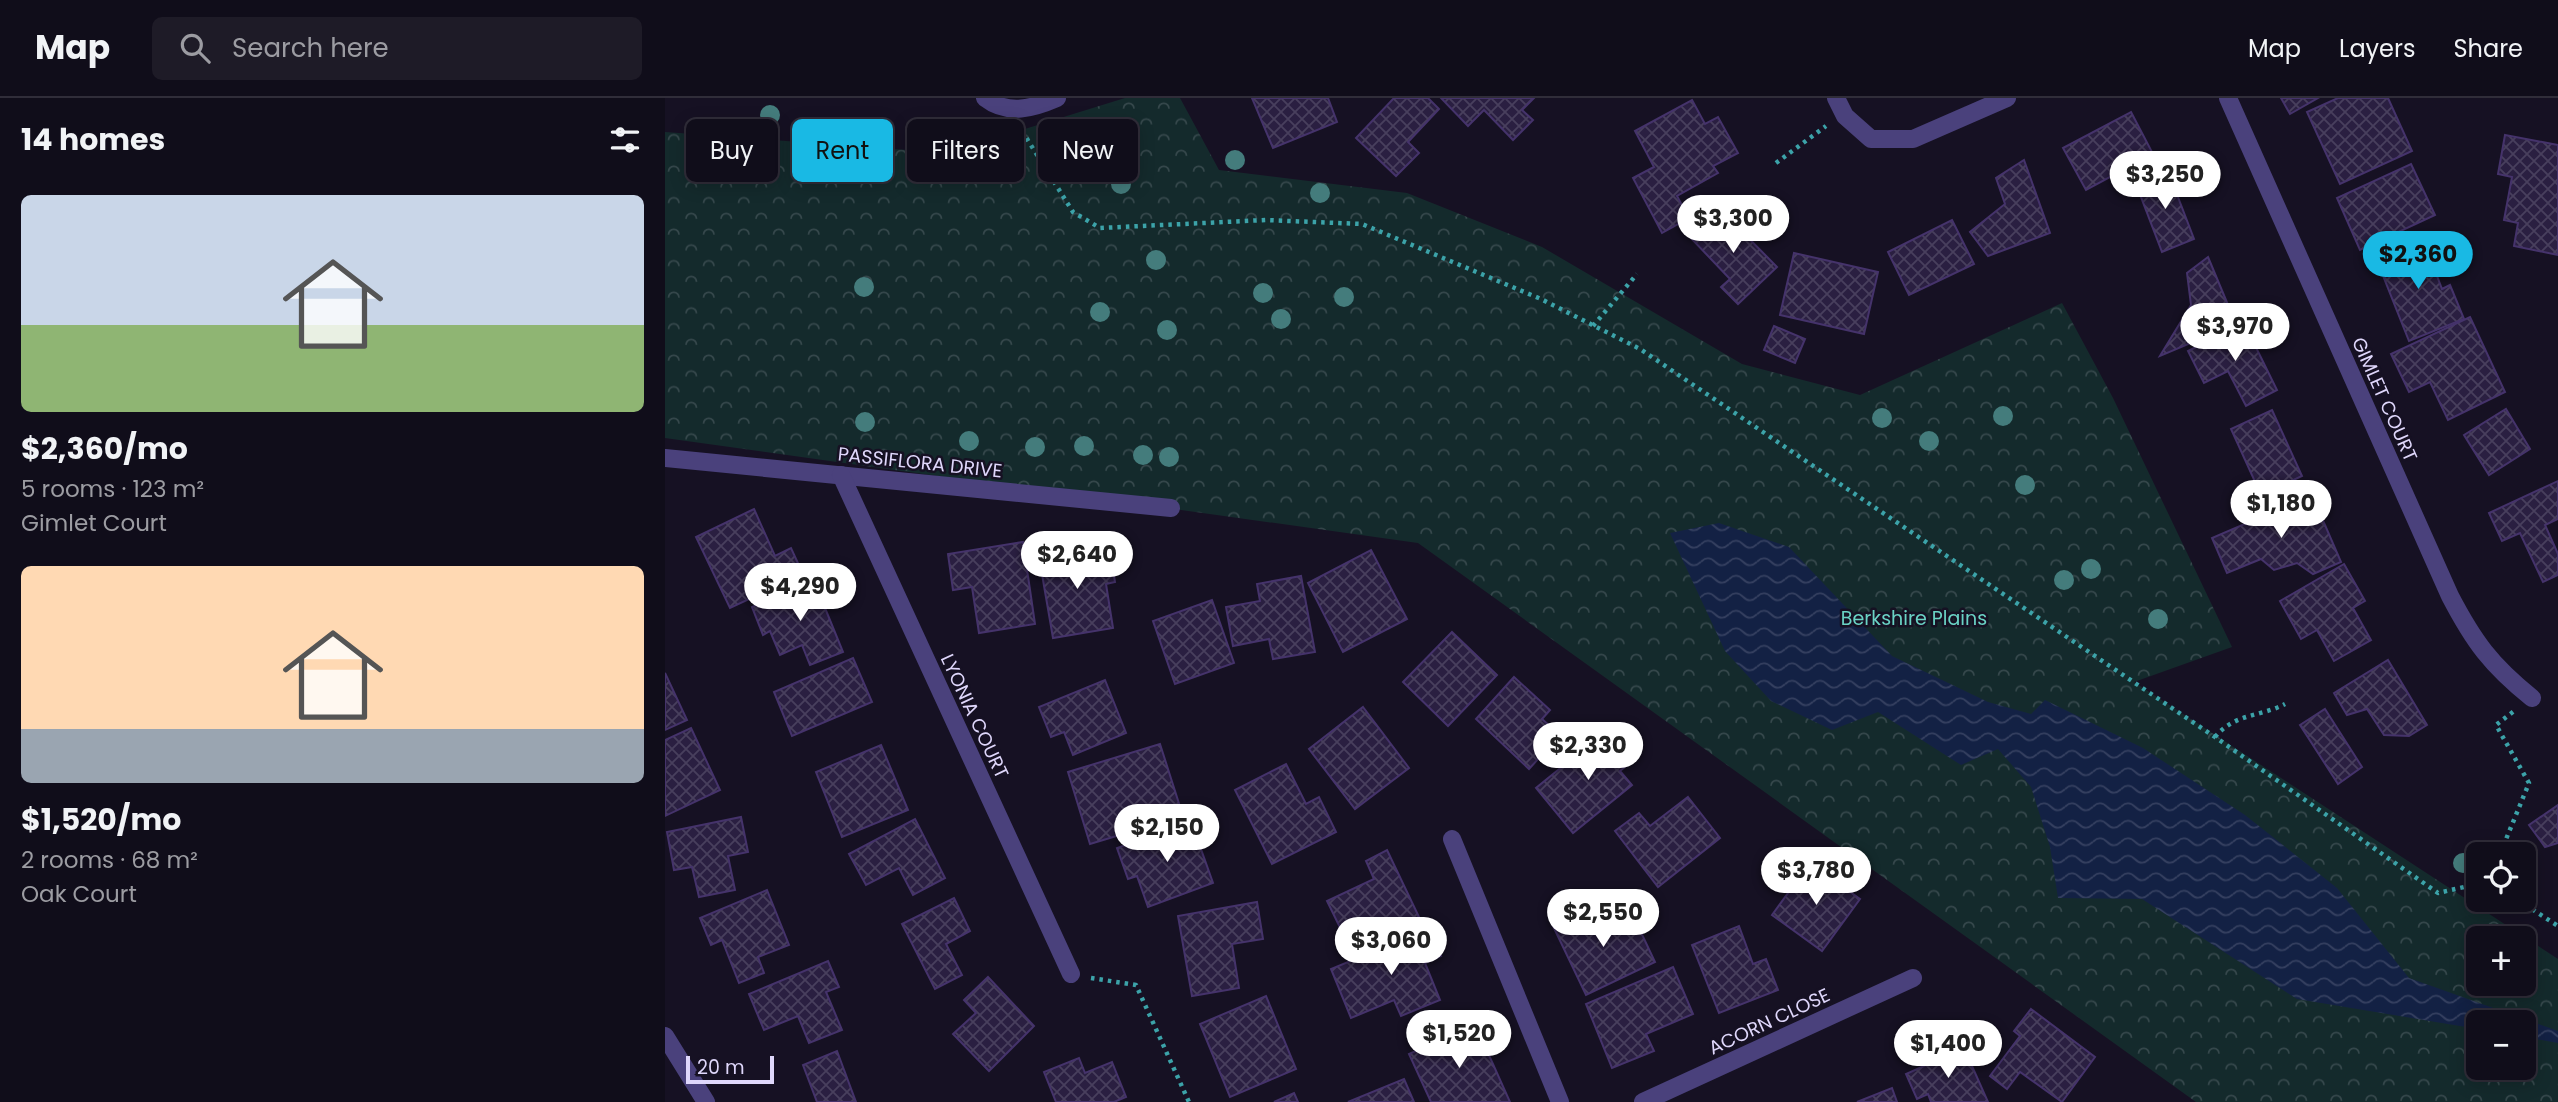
<!DOCTYPE html>
<html lang="en">
<head>
<meta charset="utf-8">
<style>
  :root { --surface:#100d1a; --page:#1e1b27; --text:#f1f3f6; --muted:#9c9ca2; --line:#302d39; --accent:#19b9e4 }
  body { margin:0; font-family:Poppins,sans-serif; background:var(--page); color:var(--text); height:100vh; display:flex; flex-direction:column; font-size:26px; white-space:nowrap }
  * { box-sizing:border-box; margin:0 }
  p { font-size:23px; color:var(--muted) }
  .icon { flex:none; width:38px; height:38px; fill:none; stroke:currentColor; stroke-width:2; stroke-linecap:round; stroke-linejoin:round }
  .map { position:relative; flex:1; overflow:hidden }
  .panel { display:flex; flex-direction:column; background:var(--surface); width:665px }
  .panel>* { flex:none }
  .top-card { position:absolute; left:21px; top:21px; width:665px; height:63px; display:flex; gap:14px }
  .tools { position:absolute; left:1801px; top:744px; display:grid; gap:14px }
  .tools a { display:grid; place-items:center; width:70px; height:70px; border-radius:10px; background:var(--surface); box-shadow:0 4px 18px #0003,0 0 0 2px var(--line); font-size:35px }
  .scale { position:absolute; left:21px; bottom:18px; width:88px; box-sizing:border-box; padding-left:7px; border:4px solid #dfd7fb; border-top:0; font-size:19px; line-height:24px; white-space:nowrap; color:#dfd7fb; -webkit-text-stroke:5px #161123; paint-order:stroke }
  .price { position:absolute; translate:-50% -60px; padding:0 16px; border-radius:24px; background:#fff; color:#222; font-size:23px; line-height:46px; filter:drop-shadow(0 2px 4px #0008) }
  .price::after { content:''; position:absolute; left:50%; top:42px; width:21px; height:16px; margin-left:-10px; background:inherit; clip-path:polygon(0 0,100% 0,50% 100%) }
  .price.active { background:var(--accent); color:#111 }
  ul { padding:0; list-style:none }
  li { display:grid; align-content:center; gap:14px; height:371px; padding:0 21px }
  li span { display:grid; place-items:center; height:217px; border-radius:10px; color:#555 }
  li>.icon { margin-inline-start:auto }
  span .icon { width:126px; height:126px; fill:#fffc; stroke-width:1 }
  li b { font-size:30px }
  h2 { display:flex; justify-content:space-between; align-items:center; height:84px; padding:0 21px; font-size:30px }
  .pill { padding:0 24px; border-radius:10px; background:var(--surface); box-shadow:0 4px 18px #0003,0 0 0 2px var(--line); font-size:24px; line-height:63px }
  .pill.active { background:var(--accent); color:#111 }
  header { display:flex; align-items:center; gap:42px; box-sizing:border-box; height:98px; padding:0 35px; background:var(--surface); border-bottom:2px solid var(--line) }
  header strong { font-size:33px }
  nav { display:flex; gap:38px; margin-inline-start:auto; font-size:24px }
  .search { width:490px; height:63px; background:var(--page); display:flex; align-items:center; gap:18px; box-sizing:border-box; padding:0 24px; border-radius:10px; color:var(--muted); font-size:26px }
  main { display:flex; flex:1; min-height:0 }
  .map>svg:first-child { display:block }
  .park { fill:url(#park-crowns); fill-rule:evenodd }
  .water { fill:url(#water-waves) }
  .building { fill:url(#building-cross-hatch); stroke:#45336b; stroke-width:2 }
  .lines { fill:none; stroke-linecap:round; stroke-linejoin:round }
  .path { stroke:#3ca3a9; stroke-width:4.5; stroke-dasharray:3.5 5; stroke-linecap:butt }
  .minor { stroke:#4a417c; stroke-width:18 }
  .tree { fill:#447c7c }
  .labels { text-anchor:middle; stroke-width:5; stroke-linejoin:round; paint-order:stroke }
  .street-label { font-size:19px; fill:#dfd7fb; stroke:#161123 }
  .park-label { font-size:19px; fill:#6ad3c5; stroke:#161123 }
</style>
</head>
<body>
<header>
<strong>Map</strong>
<div class="search"><svg class="icon" aria-label="search" viewBox="0 0 24 24"><circle cx="10" cy="10" r="6"/><path d="M15 15l6 6"/></svg>Search here</div>
<nav><a>Map</a><a>Layers</a><a>Share</a></nav>
</header>
<main>
<section class="panel">
<h2>14 homes<svg class="icon" aria-label="filters" viewBox="0 0 24 24"><path d="M4 7h16M4 17h16"/><circle cx="9" cy="7" r="2"/><circle cx="15" cy="17" r="2"/></svg></h2>
<ul>
<li><span style="background:linear-gradient(#c9d6e8 60%,#8fb573 0)"><svg class="icon" aria-label="home" viewBox="0 0 24 24"><path d="M3 11l9-7 9 7M6 9v11h12V9"/></svg></span><div><b>$2,360/mo</b><p>5 rooms · 123 m²</p><p>Gimlet Court</p></div></li>
<li><span style="background:linear-gradient(#ffd9b3 75%,#9aa5b1 0)"><svg class="icon" aria-label="home" viewBox="0 0 24 24"><path d="M3 11l9-7 9 7M6 9v11h12V9"/></svg></span><div><b>$1,520/mo</b><p>2 rooms · 68 m²</p><p>Oak Court</p></div></li>
</ul>
</section>
<div class="map">
<svg width="1893" height="1004" viewBox="0 0 1893 1004">
  <defs>
    <pattern id="park-crowns" width="20" height="18" patternUnits="userSpaceOnUse" patternTransform="scale(1.75)"><rect width="20" height="18" fill="#142a2c"/><path d="M2 6a3 3 0 1 1 6 0M12 15a3 3 0 1 1 6 0" fill="none" stroke="#36484c"/></pattern>
    <pattern id="water-waves" width="16" height="10" patternUnits="userSpaceOnUse" patternTransform="scale(1.75)"><rect width="16" height="10" fill="#132144"/><path d="M0 5q4-4 8 0t8 0" fill="none" stroke="#354060"/></pattern>
    <pattern id="building-cross-hatch" width="8" height="8" patternUnits="userSpaceOnUse" patternTransform="scale(1.75)"><rect width="8" height="8" fill="#2a1f41"/><path d="M0 0l8 8M0 8l8-8" fill="none" stroke="#483f5d"/></pattern>
  </defs>
  <rect width="100%" height="100%" fill="#161123"/>
  <!-- park -->
  <path class="park" d="M460,0H515L554,72L742,95L877,149L1077,266L1195,297L1397,205L1448,300L1567,549L1469,584L1893,861V1004H1531L753,445L0,340V34L283,55ZM1813,840H1858V886H1813ZM1813,924H1858V970H1813Z"/>
  <!-- water -->
  <path class="water" d="M1054,425L1124,449L1227,558L1323,604L1366,616L1380,602L1478,650L1580,717L1672,790L1744,880L1893,933V945L1859,939L1858,924H1813V931L1632,901L1477,801L1393,800L1385,749L1366,689L1333,651L1296,667L1213,614L1167,632L1106,603L1060,553L1005,435Z"/>
  <!-- building -->
  <g class="building">
    <path d="M587,0H663L672,24L608,50Z"/>
    <path d="M729,0H763L774,11L743,44L754,55L731,78L691,40Z"/>
    <path d="M776,0H869L857,12L868,22L848,42L819,12L803,28Z"/>
    <path d="M1616,0H1653L1625,16Z"/>
    <path d="M1673,0H1723L1747,53L1675,86L1642,14Z"/>
    <path d="M1027,2L1040,26L1053,19L1073,55L1048,68L1053,75L1012,98L1024,120L997,135L968,80L989,69L970,33Z"/>
    <path d="M1466,14L1488,56L1421,92L1398,50Z"/>
    <path d="M1840,37L1893,47V157L1849,148L1853,125L1839,122L1847,79L1833,76Z"/>
    <path d="M1359,62L1385,135L1323,158L1305,134L1340,106L1331,80Z"/>
    <path d="M1746,66L1770,117L1695,152L1672,100Z"/>
    <path d="M1503,73L1529,141L1497,154L1471,86Z"/>
    <path d="M1053,109L1112,169L1073,206L1056,189L1065,181L1024,138Z"/>
    <path d="M1287,122L1309,166L1244,197L1223,154Z"/>
    <path d="M1758,141L1777,191L1785,187L1799,221L1744,243L1711,160Z"/>
    <path d="M1129,155L1213,174L1199,236L1115,217Z"/>
    <path d="M1543,159L1571,226L1495,258L1526,207L1522,175Z"/>
    <path d="M1805,219L1840,294L1783,322L1765,284L1744,294L1726,256Z"/>
    <path d="M1579,225L1612,292L1581,308L1563,273L1539,285L1523,253Z"/>
    <path d="M1109,228L1140,241L1130,265L1099,252Z"/>
    <path d="M1841,311L1865,351L1824,377L1799,337Z"/>
    <path d="M1607,312L1637,378L1596,397L1566,331Z"/>
    <path d="M1893,383V421L1880,427L1893,456V477L1878,484L1855,435L1837,443L1824,415Z"/>
    <path d="M1647,397L1676,464L1648,476L1632,465L1609,472L1596,461L1562,475L1547,440Z"/>
    <path d="M89,411L110,458L126,450L138,476L65,510L31,439Z"/>
    <path d="M358,444L370,526L314,535L307,489L288,492L283,456Z"/>
    <path d="M403,447L405,461L445,453L450,484L441,486L448,530L388,540L373,453Z"/>
    <path d="M706,452L742,521L678,554L643,485Z"/>
    <path d="M1679,466L1700,503L1688,510L1706,542L1669,563L1652,532L1636,541L1615,503Z"/>
    <path d="M636,478L650,554L608,561L604,541L568,548L561,509L595,503L592,486Z"/>
    <path d="M149,483L178,554L145,567L137,547L115,557L105,533L98,537L87,509Z"/>
    <path d="M547,502L569,565L510,586L488,523Z"/>
    <path d="M787,534L832,577L783,628L738,584Z"/>
    <path d="M188,560L207,604L127,638L109,594Z"/>
    <path d="M1723,562L1762,627L1744,638L1719,637L1702,611L1682,617L1669,595Z"/>
    <path d="M0,575L22,622L0,632Z"/>
    <path d="M849,579L885,612L877,621L895,637L864,671L811,621Z"/>
    <path d="M440,582L461,635L408,657L399,634L386,639L374,609Z"/>
    <path d="M698,609L744,670L690,711L644,651Z"/>
    <path d="M1660,611L1697,669L1673,686L1635,627Z"/>
    <path d="M26,630L55,692L0,718V642Z"/>
    <path d="M942,632L967,663L955,673L967,687L908,735L871,690Z"/>
    <path d="M495,646L518,718L425,746L403,674Z"/>
    <path d="M216,647L243,712L177,739L151,674Z"/>
    <path d="M621,666L641,706L654,699L671,734L607,766L570,692Z"/>
    <path d="M1023,699L1055,740L993,789L950,733L974,715L985,728Z"/>
    <path d="M1893,707V745L1880,749L1864,727Z"/>
    <path d="M76,719L83,754L63,758L70,792L34,799L27,769L9,772L2,734Z"/>
    <path d="M250,721L280,780L248,797L234,770L201,787L184,756Z"/>
    <path d="M526,723L548,785L483,809L472,778L463,781L452,750Z"/>
    <path d="M722,752L754,819L686,852L662,803L709,781L701,763Z"/>
    <path d="M1145,765L1195,801L1157,853L1107,817Z"/>
    <path d="M102,792L124,847L93,859L99,875L74,885L57,842L46,847L35,820Z"/>
    <path d="M289,800L305,833L281,846L297,877L270,891L237,826Z"/>
    <path d="M592,804L598,841L567,846L574,890L527,898L513,818Z"/>
    <path d="M914,812L924,833L966,813L990,864L921,897L887,826Z"/>
    <path d="M1074,828L1088,866L1101,861L1113,892L1054,915L1027,847Z"/>
    <path d="M765,830L776,858L760,865L775,902L736,918L729,902L686,920L666,871Z"/>
    <path d="M163,863L174,889L161,894L177,932L144,945L133,918L99,932L84,896Z"/>
    <path d="M1008,869L1028,916L981,936L989,953L947,970L921,906Z"/>
    <path d="M323,879L369,928L324,973L288,936L311,915L299,902Z"/>
    <path d="M601,898L631,971L565,999L535,926Z"/>
    <path d="M1366,911L1430,959L1397,1004L1355,974L1342,991L1325,978L1355,938L1349,933Z"/>
    <path d="M810,926L845,1004H766L744,956Z"/>
    <path d="M1299,950L1323,1004H1266L1263,996L1252,1001L1241,976Z"/>
    <path d="M172,953L191,1004H152L138,967Z"/>
    <path d="M414,960L420,975L447,964L461,999L449,1004H391L379,974Z"/>
    <path d="M739,981L749,1004H683Z"/>
    <path d="M1227,990L1232,1004H1192Z"/>
    <path d="M629,995L633,1004H609Z"/>
  </g>
  <g class="lines">
    <!-- path -->
    <g class="path">
      <path d="M357,33L408,114L435,130L601,122L697,126L876,201L975,251L1550,639L1773,795L1799,789L1813,780"/>
      <path d="M1111,65L1161,28"/>
      <path d="M928,228L972,176"/>
      <path d="M1550,639C1570,615 1595,619 1620,606"/>
      <path d="M1835,756L1864,685L1831,627L1849,613"/>
      <path d="M1853,802L1893,828"/>
      <path d="M426,880L471,887L524,1004"/>
    </g>
    <!-- minor -->
    <g class="minor">
      <path d="M320,0C343,18 369,10 392,0"/>
      <path d="M1171,0L1180,18L1206,41H1248L1342,0"/>
      <path d="M1563,0L1785,498C1809,544 1826,567 1867,600"/>
      <path d="M0,360L506,410"/>
      <path d="M176,377L406,876"/>
      <path d="M787,741L895,1004"/>
      <path d="M0,938L41,1004"/>
      <path d="M978,1004L1248,880"/>
    </g>
  </g>
  <!-- trees -->
  <g class="tree">
    <circle cx="105" cy="17" r="10"/>
    <circle cx="256" cy="45" r="10"/>
    <circle cx="570" cy="62" r="10"/>
    <circle cx="456" cy="86" r="10"/>
    <circle cx="655" cy="95" r="10"/>
    <circle cx="491" cy="162" r="10"/>
    <circle cx="199" cy="189" r="10"/>
    <circle cx="598" cy="195" r="10"/>
    <circle cx="679" cy="199" r="10"/>
    <circle cx="435" cy="214" r="10"/>
    <circle cx="616" cy="221" r="10"/>
    <circle cx="502" cy="232" r="10"/>
    <circle cx="1338" cy="318" r="10"/>
    <circle cx="1217" cy="320" r="10"/>
    <circle cx="200" cy="324" r="10"/>
    <circle cx="304" cy="343" r="10"/>
    <circle cx="1264" cy="343" r="10"/>
    <circle cx="419" cy="348" r="10"/>
    <circle cx="370" cy="349" r="10"/>
    <circle cx="478" cy="357" r="10"/>
    <circle cx="504" cy="359" r="10"/>
    <circle cx="1360" cy="387" r="10"/>
    <circle cx="1426" cy="471" r="10"/>
    <circle cx="1399" cy="482" r="10"/>
    <circle cx="1493" cy="521" r="10"/>
    <circle cx="1798" cy="765" r="10"/>
  </g>
  <g class="labels">
    <!-- street labels -->
    <g class="street-label">
      <text transform="translate(1720 301) rotate(66)" y="7">GIMLET COURT</text>
      <text transform="translate(255 364) rotate(6)" y="7">PASSIFLORA DRIVE</text>
      <text transform="translate(310 618) rotate(65)" y="7">LYONIA COURT</text>
      <text transform="translate(1104 923) rotate(-25)" y="7">ACORN CLOSE</text>
    </g>
    <!-- park labels -->
    <g class="park-label">
      <text x="1249" y="527">Berkshire Plains</text>
    </g>
  </g>
</svg>
<div class="tools">
<a><svg class="icon" aria-label="locate" viewBox="0 0 24 24"><circle cx="12" cy="12" r="6"/><path d="M12 2v4M12 18v4M2 12h4M18 12h4"/></svg></a>
<a>+</a>
<a>−</a>
</div>
<div class="scale">20 m</div>
<b class="price" style="left:1500px;top:113px">$3,250</b>
<b class="price" style="left:1068px;top:157px">$3,300</b>
<b class="price active" style="left:1753px;top:193px">$2,360</b>
<b class="price" style="left:1570px;top:265px">$3,970</b>
<b class="price" style="left:1616px;top:442px">$1,180</b>
<b class="price" style="left:412px;top:493px">$2,640</b>
<b class="price" style="left:135px;top:525px">$4,290</b>
<b class="price" style="left:923px;top:684px">$2,330</b>
<b class="price" style="left:502px;top:766px">$2,150</b>
<b class="price" style="left:1151px;top:809px">$3,780</b>
<b class="price" style="left:938px;top:851px">$2,550</b>
<b class="price" style="left:726px;top:879px">$3,060</b>
<b class="price" style="left:794px;top:972px">$1,520</b>
<b class="price" style="left:1283px;top:982px">$1,400</b>
<div class="top-card">
<a class="pill">Buy</a>
<a class="pill active">Rent</a>
<a class="pill">Filters</a>
<a class="pill">New</a>
</div>
</div>
</main>
</body>
</html>
